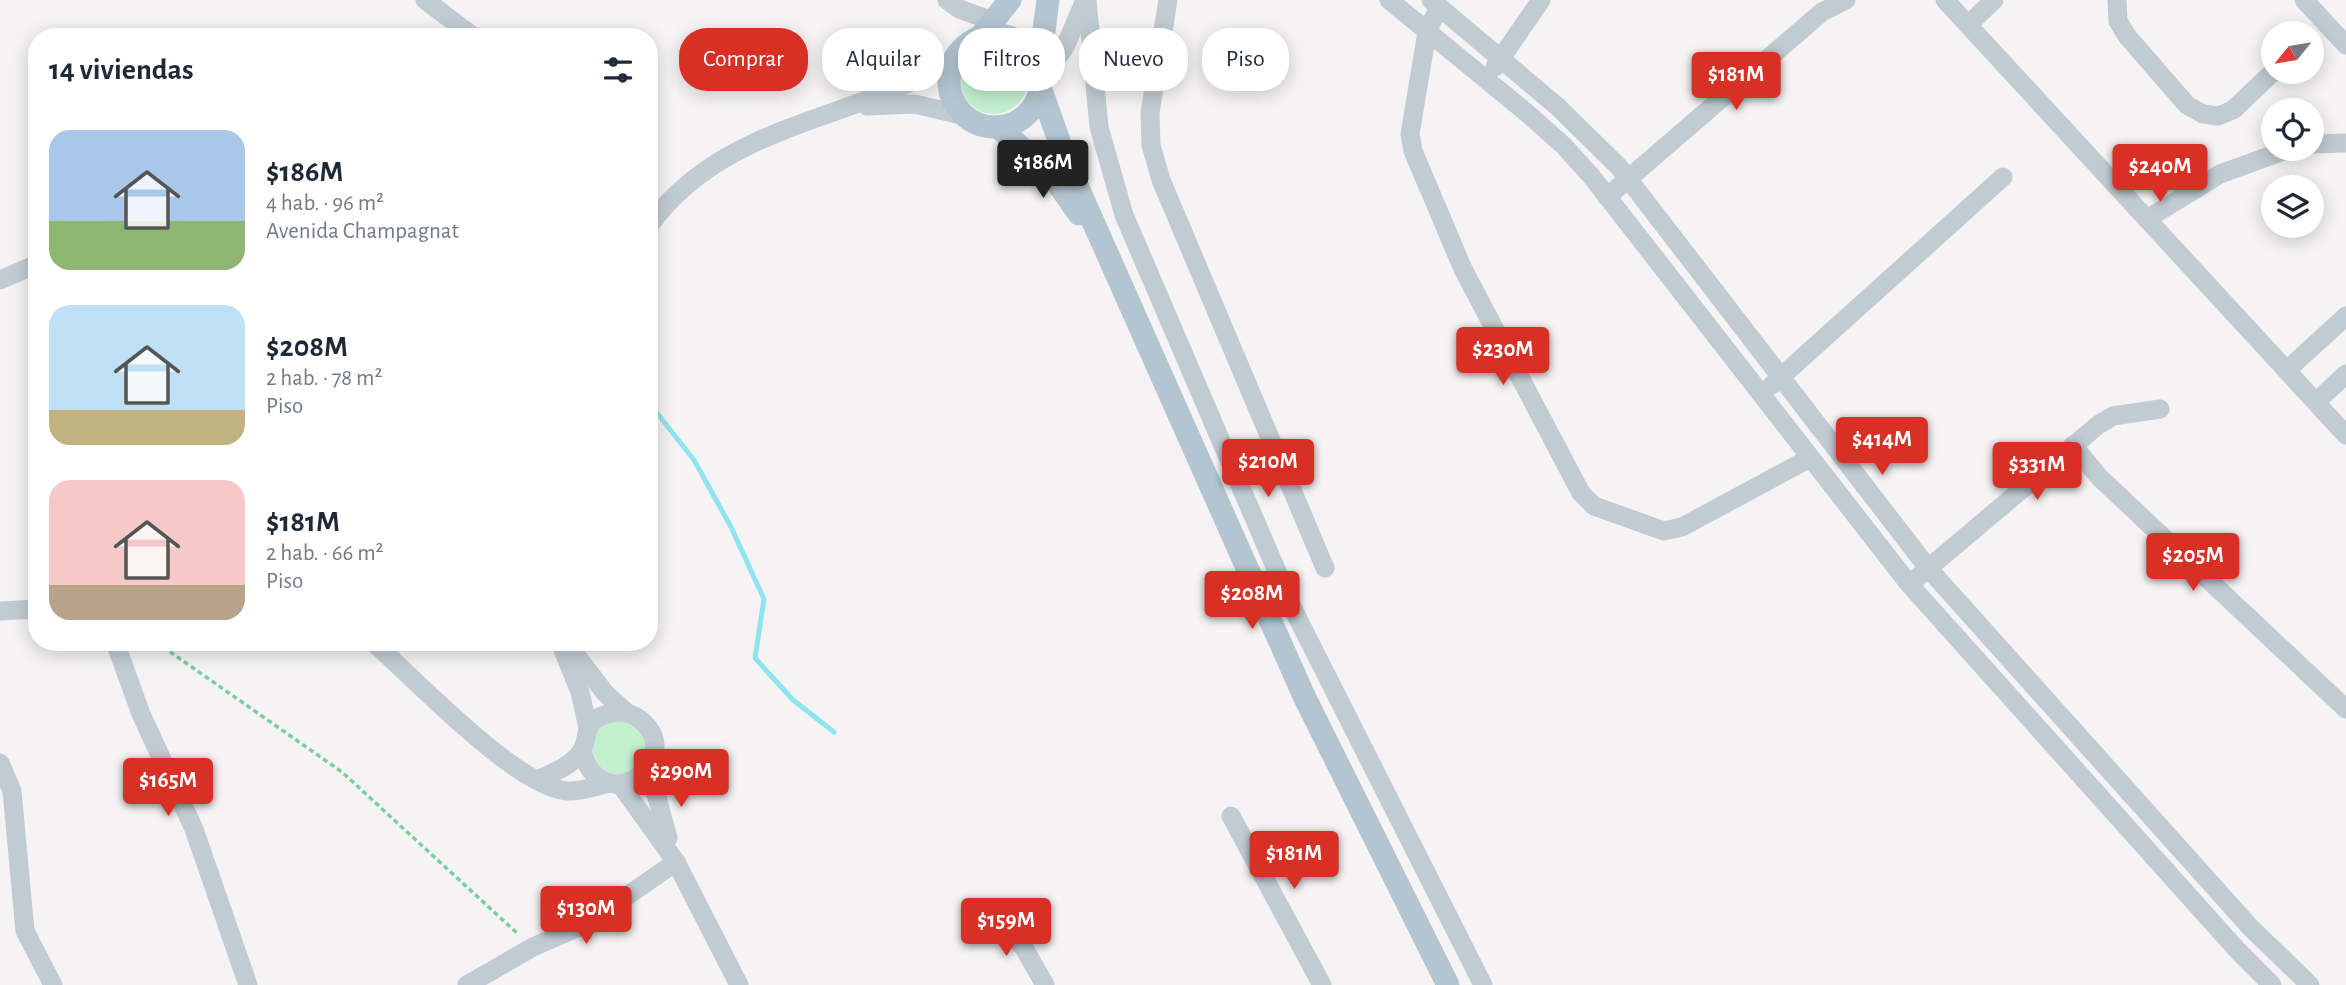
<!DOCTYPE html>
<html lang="es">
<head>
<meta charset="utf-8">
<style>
  :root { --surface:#fff; --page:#f2f2f3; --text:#1f2937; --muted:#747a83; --accent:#d93025 }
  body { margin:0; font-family:"Alegreya Sans",sans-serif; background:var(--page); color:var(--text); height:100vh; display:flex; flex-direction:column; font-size:26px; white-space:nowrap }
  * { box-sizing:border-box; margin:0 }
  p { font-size:23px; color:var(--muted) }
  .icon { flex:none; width:38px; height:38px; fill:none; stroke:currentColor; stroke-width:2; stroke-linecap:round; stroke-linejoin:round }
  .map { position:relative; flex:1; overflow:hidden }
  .panel { position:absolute; left:28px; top:28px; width:630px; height:623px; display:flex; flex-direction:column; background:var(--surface); border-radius:28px; box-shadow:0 4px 18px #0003 }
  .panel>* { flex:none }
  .banner { position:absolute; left:679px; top:28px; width:665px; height:63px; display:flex; gap:14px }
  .needle { width:46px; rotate:240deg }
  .controls { position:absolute; left:2261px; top:21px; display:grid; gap:14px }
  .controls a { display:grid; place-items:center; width:63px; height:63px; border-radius:50%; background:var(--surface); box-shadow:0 4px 18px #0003; font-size:35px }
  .price { position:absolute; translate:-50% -60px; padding:0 16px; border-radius:7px; background:var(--accent); color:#fff; font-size:23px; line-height:46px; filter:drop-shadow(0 2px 4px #0008) }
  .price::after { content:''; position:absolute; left:50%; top:42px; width:21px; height:16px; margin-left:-10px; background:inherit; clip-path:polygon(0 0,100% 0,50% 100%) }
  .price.active { background:#222; color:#fff }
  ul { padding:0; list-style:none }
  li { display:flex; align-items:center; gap:21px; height:175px; padding:0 21px }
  li span { display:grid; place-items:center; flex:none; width:196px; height:140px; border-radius:21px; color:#555 }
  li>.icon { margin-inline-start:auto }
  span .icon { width:84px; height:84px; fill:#fffc; stroke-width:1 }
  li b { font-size:30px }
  h2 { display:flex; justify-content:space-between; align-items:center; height:84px; padding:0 21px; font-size:30px }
  .chip { padding:0 24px; border-radius:28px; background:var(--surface); box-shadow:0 4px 18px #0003; font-size:24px; line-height:63px }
  .chip.active { background:var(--accent); color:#fff }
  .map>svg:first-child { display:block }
  .green { fill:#c3f1d0 }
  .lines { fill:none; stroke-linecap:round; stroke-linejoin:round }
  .stream { stroke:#90e4ee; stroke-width:5 }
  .path { stroke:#7ad09d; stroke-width:3.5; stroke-dasharray:5 3.5; stroke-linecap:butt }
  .minor { stroke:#c1cbd2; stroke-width:19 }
  .major { stroke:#b3c5d1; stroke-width:23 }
</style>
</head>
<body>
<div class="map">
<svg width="2346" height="985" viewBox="0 0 2346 985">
  <rect width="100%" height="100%" fill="#f5f3f3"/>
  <!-- green -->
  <g class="green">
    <circle cx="994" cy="81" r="33"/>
    <path d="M606,719L635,721L650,747L635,775L603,776L588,740Z"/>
  </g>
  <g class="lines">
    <!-- stream -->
    <path class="stream" d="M649,403L694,460L731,527L764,599L755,658L793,700L834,732"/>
    <!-- path -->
    <path class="path" d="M156,642L342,772L518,934"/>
    <!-- minor -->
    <g class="minor">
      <path d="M425,0L474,37"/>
      <path d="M947,0L959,9L993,21"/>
      <path d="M1087,0L1099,127L1124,215L1294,611L1483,985"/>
      <path d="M1168,0L1150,113L1151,145L1161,180L1325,568"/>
      <path d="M1389,0L1527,113L1564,146L1592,177L1909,584L2239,952L2272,985"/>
      <path d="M1431,0L1558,107L1619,167L1928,568L2250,927L2310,985"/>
      <path d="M1945,0L2346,435"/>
      <path d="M2117,0L2118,21L2127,36L2187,105L2203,114L2218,116L2233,110L2273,72"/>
      <path d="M2304,0L2346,45"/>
      <path d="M1439,7L1427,32L1410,134L1413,151L1463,269L1581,493L1594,506L1664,531L1682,527L1810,458"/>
      <path d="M1968,25L1994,0"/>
      <path d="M1495,67L1541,0"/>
      <path d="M1042,78L1065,47L1085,0"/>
      <path d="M867,106L915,104L965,116"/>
      <path d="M2312,144L2346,143"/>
      <path d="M1607,197L1822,12L1846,0"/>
      <path d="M2147,219L2220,174L2289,149"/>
      <path d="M649,226C722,123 854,121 954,60"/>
      <path d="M0,280L37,264"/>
      <path d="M2287,370L2346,316"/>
      <path d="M1772,385L2003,177"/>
      <path d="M2316,402L2346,374"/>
      <path d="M2073,445L2099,477L2346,709"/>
      <path d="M1918,577L2098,425L2113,416L2160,409"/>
      <path d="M0,611L37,609"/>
      <path d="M115,642L141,714L194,829L248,985"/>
      <path d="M373,642C415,679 515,786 567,791C580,792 596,786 609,783"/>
      <path d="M566,642L605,693L627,713"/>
      <path d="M563,650L580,692L588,728"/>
      <path d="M0,763L12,791L25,931L53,985"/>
      <path d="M649,768L668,838"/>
      <path d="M537,780C551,774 574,765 582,750C590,735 582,721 608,714C620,710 633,713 643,722C686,763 600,822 582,750"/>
      <path d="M620,784L676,862L739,985"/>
      <path d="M1231,816L1322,985"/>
      <path d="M991,912L1024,948L1045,985"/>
      <path d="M467,985L533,947L588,923L676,862"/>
    </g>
    <!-- major -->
    <g class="major">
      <circle cx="995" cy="81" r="46"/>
      <path d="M980,37L1010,0"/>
      <path d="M1039,69L1048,0"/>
      <path d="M1041,90L1067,163L1304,696L1448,985"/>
      <path d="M998,127L1051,174L1079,214"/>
    </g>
  </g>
</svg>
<div class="controls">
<a><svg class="needle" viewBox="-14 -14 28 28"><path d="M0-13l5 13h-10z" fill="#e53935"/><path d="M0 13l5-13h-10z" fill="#747a83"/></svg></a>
<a><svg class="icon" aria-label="locate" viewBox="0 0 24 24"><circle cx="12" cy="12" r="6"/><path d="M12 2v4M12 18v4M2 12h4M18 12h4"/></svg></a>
<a><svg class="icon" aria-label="layers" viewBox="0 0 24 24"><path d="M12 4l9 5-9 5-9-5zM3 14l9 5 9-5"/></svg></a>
</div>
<b class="price" style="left:1736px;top:112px">$181M</b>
<b class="price active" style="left:1043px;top:200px">$186M</b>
<b class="price" style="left:2160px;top:204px">$240M</b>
<b class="price" style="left:1503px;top:387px">$230M</b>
<b class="price" style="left:1882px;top:477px">$414M</b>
<b class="price" style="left:1268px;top:499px">$210M</b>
<b class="price" style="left:2037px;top:502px">$331M</b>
<b class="price" style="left:2193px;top:593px">$205M</b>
<b class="price" style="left:1252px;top:631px">$208M</b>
<b class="price" style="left:681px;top:809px">$290M</b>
<b class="price" style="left:168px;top:818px">$165M</b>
<b class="price" style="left:1294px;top:891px">$181M</b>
<b class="price" style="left:586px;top:946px">$130M</b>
<b class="price" style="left:1006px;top:958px">$159M</b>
<div class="banner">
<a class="chip active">Comprar</a>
<a class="chip">Alquilar</a>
<a class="chip">Filtros</a>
<a class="chip">Nuevo</a>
<a class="chip">Piso</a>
</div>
<section class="panel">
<h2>14 viviendas<svg class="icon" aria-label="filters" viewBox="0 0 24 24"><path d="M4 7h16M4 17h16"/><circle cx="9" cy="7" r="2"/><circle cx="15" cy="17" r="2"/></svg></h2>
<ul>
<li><span style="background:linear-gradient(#a9c7e8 65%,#8fb573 0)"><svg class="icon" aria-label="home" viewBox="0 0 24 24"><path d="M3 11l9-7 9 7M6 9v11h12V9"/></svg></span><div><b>$186M</b><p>4 hab. · 96 m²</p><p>Avenida Champagnat</p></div></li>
<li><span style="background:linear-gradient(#bfe0f5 75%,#c2b280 0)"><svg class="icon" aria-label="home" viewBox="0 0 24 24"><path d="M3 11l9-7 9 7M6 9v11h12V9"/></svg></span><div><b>$208M</b><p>2 hab. · 78 m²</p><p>Piso</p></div></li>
<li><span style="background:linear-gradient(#f6c9c9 75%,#b9a48a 0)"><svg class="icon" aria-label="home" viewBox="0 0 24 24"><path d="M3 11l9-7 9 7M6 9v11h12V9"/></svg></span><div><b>$181M</b><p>2 hab. · 66 m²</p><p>Piso</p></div></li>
</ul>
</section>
</div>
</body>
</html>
